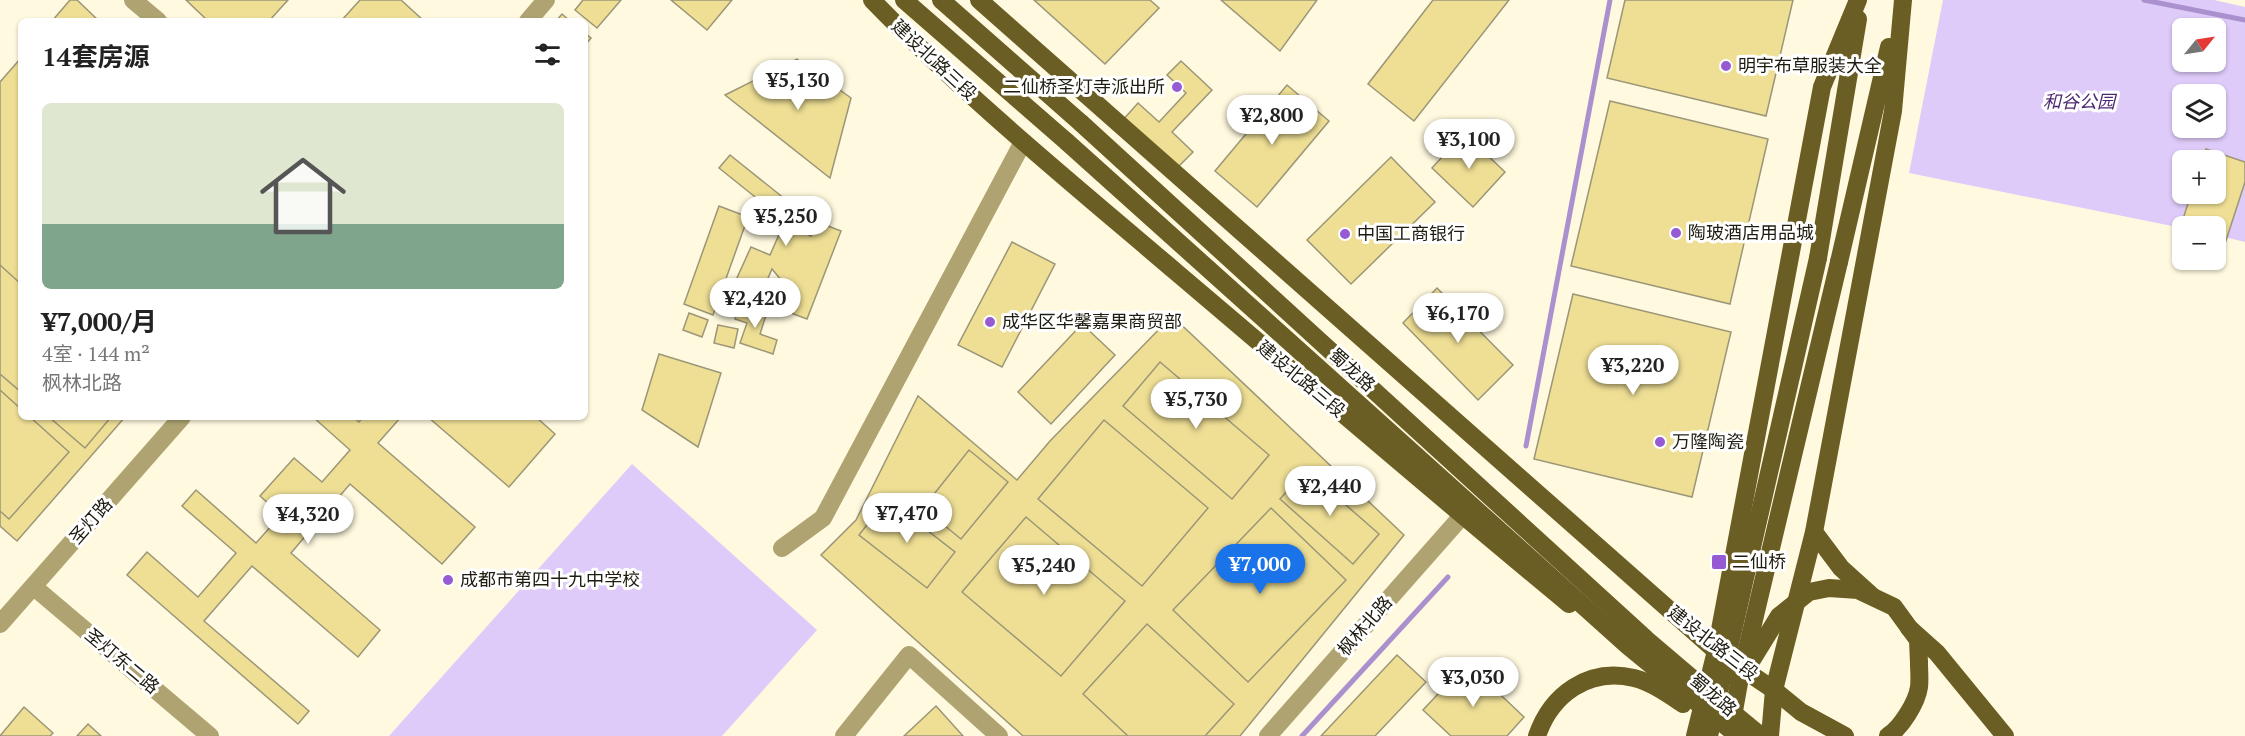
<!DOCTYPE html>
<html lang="zh">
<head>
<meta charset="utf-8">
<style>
  :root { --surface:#fff; --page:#f6f6f6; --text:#222; --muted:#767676; --accent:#1a73e8 }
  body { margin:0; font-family:"PT Serif","Noto Sans SC",serif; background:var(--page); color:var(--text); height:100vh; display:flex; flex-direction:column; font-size:22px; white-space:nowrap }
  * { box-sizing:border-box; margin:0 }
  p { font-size:20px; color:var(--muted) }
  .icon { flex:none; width:33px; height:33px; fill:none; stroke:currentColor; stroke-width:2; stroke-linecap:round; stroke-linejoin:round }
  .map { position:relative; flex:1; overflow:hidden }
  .sheet { position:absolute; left:18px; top:18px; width:570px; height:402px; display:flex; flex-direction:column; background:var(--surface); border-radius:9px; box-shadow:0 2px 4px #0004 }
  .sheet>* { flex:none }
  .needle { width:39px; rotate:60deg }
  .buttons { position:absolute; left:2172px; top:18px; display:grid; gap:12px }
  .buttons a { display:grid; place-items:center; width:54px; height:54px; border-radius:9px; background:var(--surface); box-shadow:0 2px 4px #0004; font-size:30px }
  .price { position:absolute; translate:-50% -51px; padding:0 14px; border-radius:21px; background:#fff; color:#222; font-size:20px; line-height:39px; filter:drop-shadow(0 2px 3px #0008) }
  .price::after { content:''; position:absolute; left:50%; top:36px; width:18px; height:14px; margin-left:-9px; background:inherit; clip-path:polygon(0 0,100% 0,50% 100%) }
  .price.selected { background:var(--accent); color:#fff }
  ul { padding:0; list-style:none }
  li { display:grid; align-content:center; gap:12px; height:318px; padding:0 24px }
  li span { display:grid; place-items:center; height:186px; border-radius:9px; color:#555 }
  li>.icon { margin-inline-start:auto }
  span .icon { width:108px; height:108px; fill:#fffc; stroke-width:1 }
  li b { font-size:26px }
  h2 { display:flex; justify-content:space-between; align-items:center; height:72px; padding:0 24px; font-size:26px }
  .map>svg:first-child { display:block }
  .green { fill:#decbf9; fill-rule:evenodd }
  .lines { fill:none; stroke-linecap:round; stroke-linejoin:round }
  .stream { stroke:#ab90ce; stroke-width:5 }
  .building { fill:#efdf95; stroke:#9c9678; stroke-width:1.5 }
  .minor { stroke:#afa471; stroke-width:18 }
  .major { stroke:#6a5e24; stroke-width:18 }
  .major-bridge { stroke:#6a5e24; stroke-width:18 }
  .poi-dot { fill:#965bd2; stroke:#fff; stroke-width:2 }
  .labels { text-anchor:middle; stroke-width:6; stroke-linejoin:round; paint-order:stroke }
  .street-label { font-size:18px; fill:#1e1c10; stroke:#fff }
  .poi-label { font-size:18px; fill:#1e1c10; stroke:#fff; text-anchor:start }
  .park-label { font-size:18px; font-style:italic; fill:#4e2872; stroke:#fff }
</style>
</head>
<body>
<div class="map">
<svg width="2245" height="736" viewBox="0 0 2245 736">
  <rect width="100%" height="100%" fill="#fff9df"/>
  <!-- green -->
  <g class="green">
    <path d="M1943,0H2214L2245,7V242L2216,235V226H2182V228L1909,173ZM2182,28H2216V62H2182ZM2182,94H2216V128H2182ZM2182,160H2216V194H2182Z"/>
    <path d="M632,464L817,630L722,736H389Z"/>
  </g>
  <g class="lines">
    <!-- stream -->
    <g class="stream">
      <path d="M2144,0L2245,20"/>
      <path d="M1526,446L1610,0"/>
      <path d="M1302,736L1448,577"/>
    </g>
  </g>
  <!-- building -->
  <g class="building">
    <path d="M70,0H77L99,21H52Z"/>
    <path d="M186,0H288L269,21H208Z"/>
    <path d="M360,0H401L424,21H341Z"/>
    <path d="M583,0H621L597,28L575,10Z"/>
    <path d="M671,0H732L707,30Z"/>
    <path d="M1034,0H1150L1159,8L1105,64Z"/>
    <path d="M1221,0H1317L1280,51Z"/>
    <path d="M1433,0H1509L1414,121L1368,84Z"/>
    <path d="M1625,0H1793L1766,116L1607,78Z"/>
    <path d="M562,14L570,21H556Z"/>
    <path d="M585,33L591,38L585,45Z"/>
    <path d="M21,58V417H125L17,541L0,526V82Z"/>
    <path d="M797,59L851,98L830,178L725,95Z"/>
    <path d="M1181,61L1212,90L1172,132L1193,152L1174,171L1122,121L1138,103L1159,122L1186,93L1167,75Z"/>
    <path d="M1287,85L1329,121L1257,207L1215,171Z"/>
    <path d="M1610,101L1768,139L1730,304L1571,266Z"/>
    <path d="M1464,133L1505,172L1473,207L1432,168Z"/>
    <path d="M2206,149L2245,162V182L2219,262L2211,260H2216V226H2182V250L2174,247L2191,194H2216V160H2202Z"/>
    <path d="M730,155L805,215L798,230L811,236L820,223L841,231L807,319L783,310L790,291L772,269L762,292L736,280L751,247L770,255L785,221L719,168Z"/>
    <path d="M1391,157L1435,202L1351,284L1307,240Z"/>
    <path d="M719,206L748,217L713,315L684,304Z"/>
    <path d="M1012,242L1055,264L1002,367L958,345Z"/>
    <path d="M0,265L21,284V392L0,374Z"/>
    <path d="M1437,288L1513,365L1478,400L1403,323Z"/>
    <path d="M1573,294L1731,332L1692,497L1534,459Z"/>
    <path d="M740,303L767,312L760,334L777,340L773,354L740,343L747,323L735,319Z"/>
    <path d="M689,313L708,320L702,337L683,330Z"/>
    <path d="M1172,316L1404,535L1240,736H1023L821,555L856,520L918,396L1017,480L1050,441Z"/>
    <path d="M1082,324L1115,355L1051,424L1018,392Z"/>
    <path d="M718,325L738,329L734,348L714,343Z"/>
    <path d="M659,354L721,373L698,447L642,410Z"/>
    <path d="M1160,362L1269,455L1232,499L1123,406Z"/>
    <path d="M0,390L21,409V417H30L69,452L9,519L0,511Z"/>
    <path d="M49,417H111L85,448Z"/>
    <path d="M313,417H353L359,422L363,417H401L378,443L475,527L442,564L350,484L291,553L380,630L358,657L252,566L204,621L309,711L298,724L127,575L147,552L198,597L236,553L182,506L196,490L256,543L281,515L260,496L294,458L322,482L350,450Z"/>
    <path d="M428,417H536L555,434L509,487Z"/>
    <path d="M1104,420L1208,508L1142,586L1038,499Z"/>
    <path d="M969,450L1008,482L961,539L923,508Z"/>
    <path d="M1306,470L1379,534L1353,564L1280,499Z"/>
    <path d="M887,499L955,552L927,588L859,535Z"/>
    <path d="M1271,508L1346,580L1248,682L1173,610Z"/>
    <path d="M1026,517L1125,601L1061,676L962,592Z"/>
    <path d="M1147,624L1234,704L1205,736H1128L1083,694Z"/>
    <path d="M1397,655L1426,682L1375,736H1321Z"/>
    <path d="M1467,663L1524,717L1507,736H1451L1423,710Z"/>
    <path d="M936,706L963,736H904Z"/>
    <path d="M24,707L53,733L50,736H0Z"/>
    <path d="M88,724L101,736H77Z"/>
  </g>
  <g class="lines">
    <!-- minor -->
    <g class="minor">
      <path d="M133,0L158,21"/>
      <path d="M528,21L546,0"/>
      <path d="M782,548L823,518L1023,142"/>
      <path d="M34,587L210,736"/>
      <path d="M0,624L182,417"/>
      <path d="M844,736L909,655L999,736"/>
      <path d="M1268,736L1462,516"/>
    </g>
    <!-- major -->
    <g class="major">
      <path d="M872,0C967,98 1073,184 1176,272C1307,383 1437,495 1569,604"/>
      <path d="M904,0L1067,142"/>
      <path d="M941,0L1081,123"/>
      <path d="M979,0L1716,651L1774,690L1801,712L1845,736"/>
      <path d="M1818,258L1858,19"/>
      <path d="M1839,262L1889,47"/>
      <path d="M1814,532L1841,568L1872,596"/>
      <path d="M1909,628L1937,653L2005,736"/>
      <path d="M1695,736L1716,651L1822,87L1858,0"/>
      <path d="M1770,736L1774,690L1814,532L1893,111L1903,0"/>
      <path d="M1888,736C1901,728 1917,702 1919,687C1920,679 1919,671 1919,663"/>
    </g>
    <!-- major-bridge -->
    <g class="major-bridge">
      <path d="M1081,123L1646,639L1726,707L1756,732L1766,736"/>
      <path d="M1067,142L1628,646L1738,736"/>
      <path d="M1750,663L1779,616L1809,592L1829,588L1858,590L1894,607L1918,640L1919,663"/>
      <path d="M1732,722L1739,683L1839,262"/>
      <path d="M1537,736C1551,695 1588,667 1634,678C1651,682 1668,694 1683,704"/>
      <path d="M1709,736L1818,258"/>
    </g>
  </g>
  <!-- markers -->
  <g class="poi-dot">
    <circle cx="1726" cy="66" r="6"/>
    <circle cx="1177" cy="87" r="6"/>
    <circle cx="1676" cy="233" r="6"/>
    <circle cx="1345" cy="234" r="6"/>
    <circle cx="990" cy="322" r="6"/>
    <circle cx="1660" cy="442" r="6"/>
    <rect x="1711" y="554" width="16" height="16" rx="3"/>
    <circle cx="448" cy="580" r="6"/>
  </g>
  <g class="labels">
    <!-- street labels -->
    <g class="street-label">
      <text transform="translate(934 60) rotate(43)" y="6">建设北路三段</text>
      <text transform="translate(1352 370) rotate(42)" y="6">蜀龙路</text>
      <text transform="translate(1301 379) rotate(40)" y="6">建设北路三段</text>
      <text transform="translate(91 521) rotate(-49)" y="6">圣灯路</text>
      <text transform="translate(1365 626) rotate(-49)" y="6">枫林北路</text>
      <text transform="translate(1713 643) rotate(38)" y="6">建设北路三段</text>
      <text transform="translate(122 661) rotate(40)" y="6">圣灯东二路</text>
      <text transform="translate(1713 695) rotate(40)" y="6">蜀龙路</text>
    </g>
    <!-- poi labels -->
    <g class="poi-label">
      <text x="1738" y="72">明宇布草服装大全</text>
      <text x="1165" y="93" text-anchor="end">二仙桥圣灯寺派出所</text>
      <text x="1688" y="239">陶玻酒店用品城</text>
      <text x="1357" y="240">中国工商银行</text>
      <text x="1002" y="328">成华区华馨嘉果商贸部</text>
      <text x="1672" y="448">万隆陶瓷</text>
      <text x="1732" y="568">二仙桥</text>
      <text x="460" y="586">成都市第四十九中学校</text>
    </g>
    <!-- park labels -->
    <g class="park-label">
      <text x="2079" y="108">和谷公园</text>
    </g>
  </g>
</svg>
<div class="buttons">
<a><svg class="needle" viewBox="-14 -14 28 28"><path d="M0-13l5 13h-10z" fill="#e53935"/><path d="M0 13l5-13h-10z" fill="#767676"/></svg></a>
<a><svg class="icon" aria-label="layers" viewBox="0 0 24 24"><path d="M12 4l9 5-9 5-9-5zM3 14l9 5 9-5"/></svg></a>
<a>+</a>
<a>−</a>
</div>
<b class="price" style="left:798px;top:111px">¥5,130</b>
<b class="price" style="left:1272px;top:146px">¥2,800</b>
<b class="price" style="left:1469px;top:170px">¥3,100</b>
<b class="price" style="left:786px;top:247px">¥5,250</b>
<b class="price" style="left:755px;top:329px">¥2,420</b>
<b class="price" style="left:1458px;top:344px">¥6,170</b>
<b class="price" style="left:1633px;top:396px">¥3,220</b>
<b class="price" style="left:1196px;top:430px">¥5,730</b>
<b class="price" style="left:1330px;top:517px">¥2,440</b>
<b class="price" style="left:907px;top:544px">¥7,470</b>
<b class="price" style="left:308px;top:545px">¥4,320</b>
<b class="price selected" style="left:1260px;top:595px">¥7,000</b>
<b class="price" style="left:1044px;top:596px">¥5,240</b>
<b class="price" style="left:1473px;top:708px">¥3,030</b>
<section class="sheet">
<h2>14套房源<svg class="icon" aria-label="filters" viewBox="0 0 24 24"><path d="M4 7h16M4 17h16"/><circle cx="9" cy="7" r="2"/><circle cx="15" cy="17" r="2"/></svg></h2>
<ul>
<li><span style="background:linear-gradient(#dfe7d0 65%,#7fa58c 0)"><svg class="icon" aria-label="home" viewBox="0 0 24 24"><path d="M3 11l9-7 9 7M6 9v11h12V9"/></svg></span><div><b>¥7,000/月</b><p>4室 · 144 m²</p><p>枫林北路</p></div></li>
</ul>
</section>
</div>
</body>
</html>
